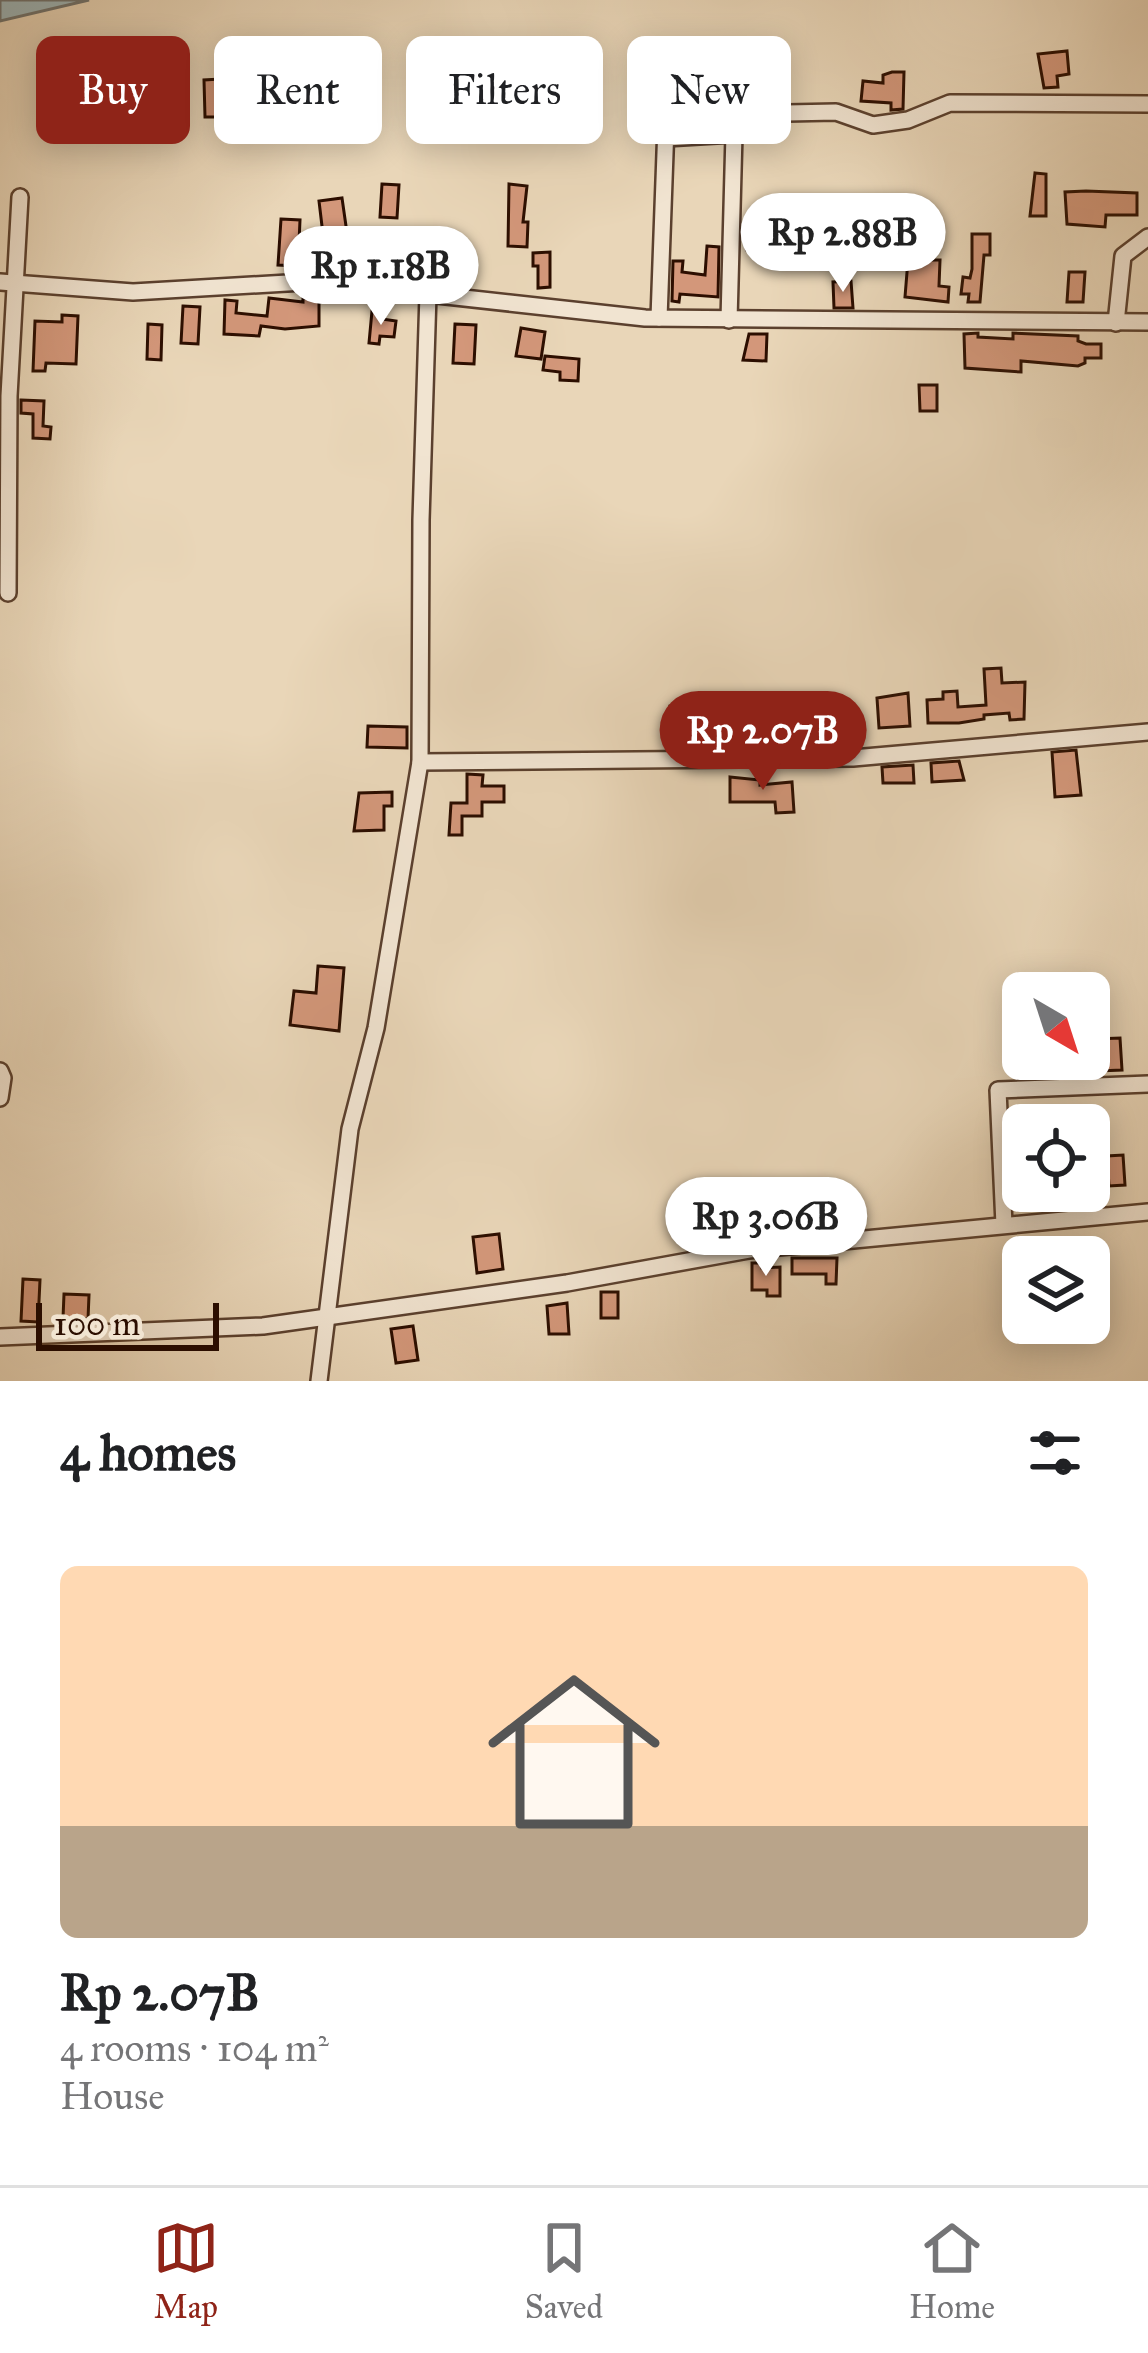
<!DOCTYPE html>
<html lang="en">
<head>
<meta charset="utf-8">
<style>
  :root { --surface:#fff; --page:#f2f2f2; --text:#202124; --muted:#757577; --line:#e0e0e0; --accent:#8f2418 }
  body { margin:0; font-family:"IM FELL Great Primer",serif; background:var(--page); color:var(--text); height:100vh; display:flex; flex-direction:column; font-size:45px; white-space:nowrap }
  * { box-sizing:border-box; margin:0 }
  p { font-size:39px; color:var(--muted) }
  .icon { flex:none; width:66px; height:66px; fill:none; stroke:currentColor; stroke-width:2; stroke-linecap:round; stroke-linejoin:round }
  .map { position:relative; height:1381px; overflow:hidden }
  .drawer { display:flex; flex-direction:column; background:var(--surface); flex:1 }
  .drawer>* { flex:none }
  .hud { position:absolute; left:36px; top:36px; width:1077px; height:108px; display:flex; gap:24px }
  .needle { width:78px; rotate:141deg }
  .fabs { position:absolute; left:1002px; top:972px; display:grid; gap:24px }
  .fabs a { display:grid; place-items:center; width:108px; height:108px; border-radius:18px; background:var(--surface); box-shadow:0 6px 30px #0003; font-size:60px }
  .scale { position:absolute; left:36px; bottom:30px; width:183px; box-sizing:border-box; padding-left:12px; border:6px solid #2c0e00; border-top:0; font-size:33px; line-height:42px; white-space:nowrap; color:#2c0e00; -webkit-text-stroke:9px #f1e4d1; paint-order:stroke }
  .price { position:absolute; translate:-50% -102px; padding:0 27px; border-radius:42px; background:#fff; color:#222; font-size:39px; line-height:78px; filter:drop-shadow(0 3px 6px #0008) }
  .price::after { content:''; position:absolute; left:50%; top:72px; width:36px; height:27px; margin-left:-18px; background:inherit; clip-path:polygon(0 0,100% 0,50% 100%) }
  .price.selected { background:var(--accent); color:#fff }
  ul { padding:0; list-style:none }
  li { display:grid; align-content:center; gap:24px; height:636px; padding:0 60px }
  li+li { border-top:3px solid var(--line) }
  li span { display:grid; place-items:center; height:372px; border-radius:18px; color:#555 }
  li>.icon { margin-inline-start:auto }
  span .icon { width:216px; height:216px; fill:#fffc; stroke-width:1 }
  li b { font-size:51px }
  h2 { display:flex; justify-content:space-between; align-items:center; height:144px; padding:0 60px; font-size:51px }
  .tag { padding:0 42px; border-radius:18px; background:var(--surface); box-shadow:0 6px 30px #0003; font-size:42px; line-height:108px }
  .tag.selected { background:var(--accent); color:#fff }
  .dock { display:flex; justify-content:space-around; align-items:center; height:168px; border-top:3px solid var(--line); background:var(--surface); font-size:33px; color:var(--muted) }
  .dock a { display:grid; justify-items:center; gap:6px }
  .dock .selected { color:var(--accent) }
  .map>svg:first-child { display:block }
  .water { fill:#9cb6ba; stroke:#6f7370; stroke-width:3 }
  .building { fill:#d3977a; stroke:#2c0e00; stroke-width:3 }
  .lines { fill:none; stroke-linecap:round; stroke-linejoin:round }
  .street-casing { stroke:#5b402e; stroke-width:20 }
  .street { stroke:#f1e4d1; stroke-width:15 }
</style>
</head>
<body>
<div class="map">
<svg width="1148" height="1381" viewBox="0 0 1148 1381">
  <rect width="100%" height="100%" fill="#e9d6b8"/>
  <filter id="stains"><feTurbulence type="fractalNoise" baseFrequency=".00167" numOctaves="4"/><feColorMatrix values="0 0 0 0 .2 0 0 0 0 .09 0 0 0 0 .02 0 0 0 .5 -.17"/></filter>
  <radialGradient id="worn" r=".72"><stop offset=".6" stop-color="#630" stop-opacity="0"/><stop offset="1" stop-color="#630" stop-opacity=".3"/></radialGradient>
  <!-- water -->
  <path class="water" d="M0,0H89L0,21Z"/>
  <!-- building -->
  <g class="building">
    <path d="M1067,51L1069,74L1057,76L1058,87L1044,88L1038,54Z"/>
    <path d="M892,72H904L903,109L891,110V103L861,101L863,81L883,83V75Z"/>
    <path d="M220,79L222,117H205L204,80Z"/>
    <path d="M1035,173L1046,174V216H1030Z"/>
    <path d="M382,184L399,185L397,218L380,217Z"/>
    <path d="M509,184L527,186L523,222H528L527,247L508,246Z"/>
    <path d="M1086,191L1137,193V215H1106L1105,227L1067,224L1065,192Z"/>
    <path d="M342,198L348,240L324,243L319,201Z"/>
    <path d="M281,219L300,220L298,266L278,265Z"/>
    <path d="M830,221L848,222L845,257L827,256Z"/>
    <path d="M751,223L772,226L768,254L747,250Z"/>
    <path d="M972,234H990V255H984L980,302H968L969,294H961L963,277L970,278L972,269Z"/>
    <path d="M707,246L719,247L718,297L680,294L679,302L672,301L673,261H683L682,272L705,275Z"/>
    <path d="M550,252V287L538,288V266H533V253Z"/>
    <path d="M908,260H940L939,286L949,287L948,302L905,297Z"/>
    <path d="M1069,272H1085L1083,302H1067Z"/>
    <path d="M851,281L853,308H834L833,282Z"/>
    <path d="M269,298L303,302V298H319V326L285,329L261,326L259,336L224,334L225,300L237,301L236,313L267,316Z"/>
    <path d="M183,306L200,307L198,344L181,343Z"/>
    <path d="M372,311L383,312L382,319L396,321L394,337L380,336L379,344L369,343Z"/>
    <path d="M62,315L78,316L76,364L46,363L45,371H33L35,321L62,322Z"/>
    <path d="M148,324L162,325L161,360L147,359Z"/>
    <path d="M455,324L476,325L474,364L453,363Z"/>
    <path d="M521,328L545,332L541,359L516,356Z"/>
    <path d="M978,333V337L1013,339V333L1078,336V341L1086,344H1101V358H1085V363L1078,366L1021,361V372L965,368L964,334Z"/>
    <path d="M749,334H767L766,361L743,360Z"/>
    <path d="M545,356L579,359L578,381L560,380V372L543,370Z"/>
    <path d="M919,385H937V411H920Z"/>
    <path d="M21,400L44,401L43,426L51,427L50,439L33,438V414L21,413Z"/>
    <path d="M1001,668L1002,683L1025,682L1024,719L1010,720L1009,713L984,715V719L959,723H928L927,700L943,699V692L957,691L958,707L986,705L984,669Z"/>
    <path d="M908,693L910,726L879,728L877,698Z"/>
    <path d="M682,704L683,713L714,707L719,738L693,742L694,747L673,748L670,706Z"/>
    <path d="M847,708L850,729L790,736L789,717L830,715L829,710Z"/>
    <path d="M368,726L407,727V748L367,747Z"/>
    <path d="M1076,750L1081,795L1055,797L1052,752Z"/>
    <path d="M959,761L964,780L932,782L931,763Z"/>
    <path d="M913,765L914,783H883L882,767Z"/>
    <path d="M467,774L483,775L482,786H504V802H482V816H462V835H449L451,803H467Z"/>
    <path d="M730,777L760,780V785L792,782L794,812L776,813L775,802H730Z"/>
    <path d="M392,792V806H384V830L354,831L359,793Z"/>
    <path d="M318,966L344,968L339,1031L290,1025L294,991L316,993Z"/>
    <path d="M1120,1038L1122,1070L1098,1071L1096,1039Z"/>
    <path d="M1123,1155L1125,1185L1109,1186L1107,1156Z"/>
    <path d="M800,1186H814L813,1229H799V1221H783V1203H800Z"/>
    <path d="M499,1234L503,1269L477,1273L473,1237Z"/>
    <path d="M792,1258H837L836,1284H826V1274H792Z"/>
    <path d="M752,1263H762V1268L780,1267V1296H767V1290H752Z"/>
    <path d="M23,1279L40,1280L38,1322L21,1321Z"/>
    <rect x="601" y="1292" width="17" height="26"/>
    <path d="M64,1294L89,1295L88,1319L63,1318Z"/>
    <path d="M567,1303L569,1334H549L547,1306Z"/>
    <path d="M413,1326L418,1360L396,1363L391,1329Z"/>
  </g>
  <g class="lines">
    <defs>
      <g id="street">
        <path d="M666,138L734,134"/>
        <path d="M0,282L133,292L304,282L428,294L421,520L420,762L376,1028L350,1129L319,1381"/>
        <path d="M428,294L645,318L1148,322"/>
        <path d="M659,318L667,98"/>
        <path d="M729,320L734,134L787,113L836,112L873,125L908,120L950,103L1148,104"/>
        <path d="M1116,323L1123,256L1148,237"/>
        <path d="M8,593L9,396L20,197"/>
        <path d="M420,762L853,758L1148,732"/>
        <path d="M0,1071L3,1078L0,1098"/>
        <path d="M1004,1225L998,1090L1148,1084"/>
        <path d="M0,1337L263,1326L567,1283L749,1250L1148,1212"/>
      </g>
    </defs>
    <!-- street casing -->
    <use href="#street" class="street-casing"/>
    <!-- street -->
    <use href="#street" class="street"/>
  </g>
  <rect width="100%" height="100%" filter="url(#stains)"/>
  <rect width="100%" height="100%" fill="url(#worn)"/>
</svg>
<div class="fabs">
<a><svg class="needle" viewBox="-14 -14 28 28"><path d="M0-13l5 13h-10z" fill="#e53935"/><path d="M0 13l5-13h-10z" fill="#757577"/></svg></a>
<a><svg class="icon" aria-label="locate" viewBox="0 0 24 24"><circle cx="12" cy="12" r="6"/><path d="M12 2v4M12 18v4M2 12h4M18 12h4"/></svg></a>
<a><svg class="icon" aria-label="layers" viewBox="0 0 24 24"><path d="M12 4l9 5-9 5-9-5zM3 14l9 5 9-5"/></svg></a>
</div>
<div class="scale">100 m</div>
<b class="price" style="left:843px;top:295px">Rp 2.88B</b>
<b class="price" style="left:381px;top:328px">Rp 1.18B</b>
<b class="price selected" style="left:763px;top:793px">Rp 2.07B</b>
<b class="price" style="left:766px;top:1279px">Rp 3.06B</b>
<div class="hud">
<a class="tag selected">Buy</a>
<a class="tag">Rent</a>
<a class="tag">Filters</a>
<a class="tag">New</a>
</div>
</div>
<section class="drawer">
<h2>4 homes<svg class="icon" aria-label="filters" viewBox="0 0 24 24"><path d="M4 7h16M4 17h16"/><circle cx="9" cy="7" r="2"/><circle cx="15" cy="17" r="2"/></svg></h2>
<ul>
<li><span style="background:linear-gradient(#ffd9b3 70%,#b9a48a 0)"><svg class="icon" aria-label="home" viewBox="0 0 24 24"><path d="M3 11l9-7 9 7M6 9v11h12V9"/></svg></span><div><b>Rp 2.07B</b><p>4 rooms · 104 m²</p><p>House</p></div></li>
</ul>
</section>
<nav class="dock">
<a class="selected"><svg class="icon" aria-label="map" viewBox="0 0 24 24"><path d="M3 6l6-2 6 2 6-2v14l-6 2-6-2-6 2zM9 4v14M15 6v14"/></svg>Map</a>
<a><svg class="icon" aria-label="saved" viewBox="0 0 24 24"><path d="M7 4h10v16l-5-4-5 4z"/></svg>Saved</a>
<a><svg class="icon" aria-label="home" viewBox="0 0 24 24"><path d="M3 11l9-7 9 7M6 9v11h12V9"/></svg>Home</a>
</nav>
</body>
</html>
